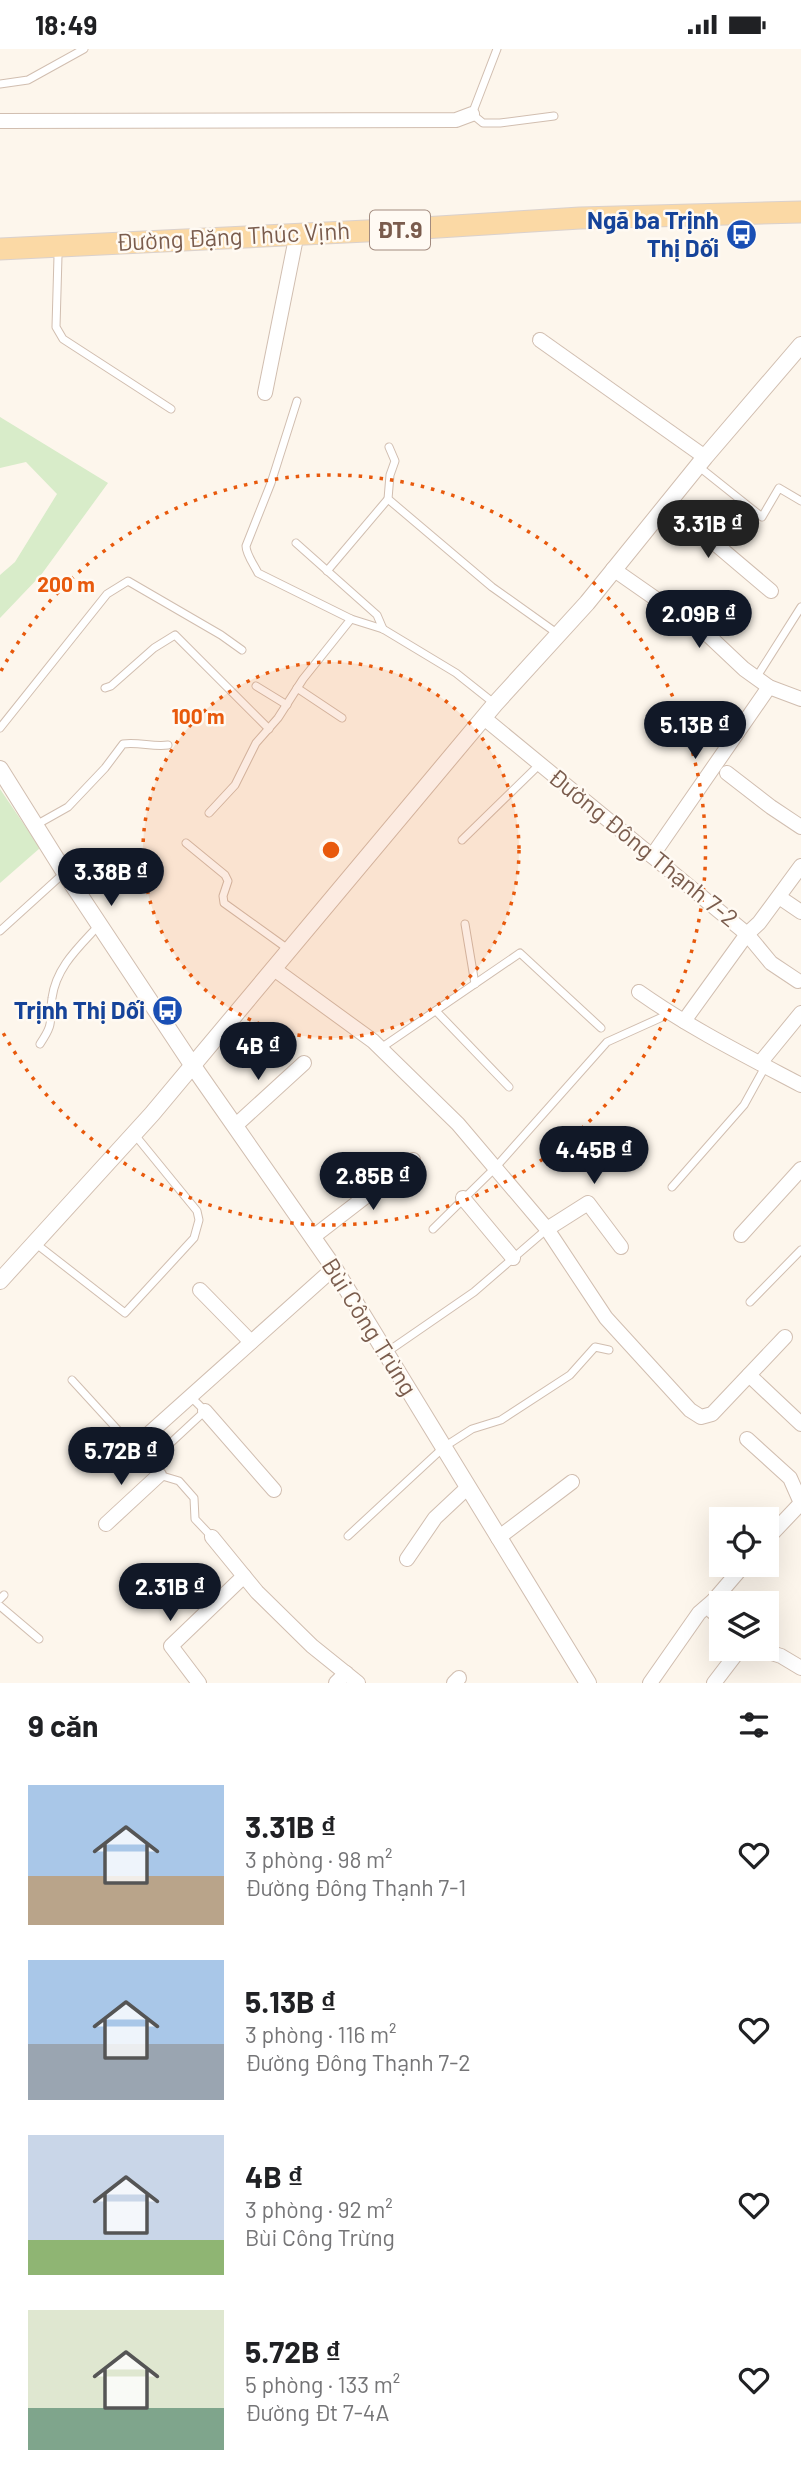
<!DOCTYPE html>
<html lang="vi">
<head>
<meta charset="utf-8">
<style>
  :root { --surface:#fff; --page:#f6f6f6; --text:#202124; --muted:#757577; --accent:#111827 }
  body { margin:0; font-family:Barlow,sans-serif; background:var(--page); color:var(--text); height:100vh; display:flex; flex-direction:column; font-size:26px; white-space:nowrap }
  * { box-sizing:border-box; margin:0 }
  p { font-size:23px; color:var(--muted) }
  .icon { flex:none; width:38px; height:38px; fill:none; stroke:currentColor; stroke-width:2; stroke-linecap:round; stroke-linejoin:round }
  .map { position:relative; height:1634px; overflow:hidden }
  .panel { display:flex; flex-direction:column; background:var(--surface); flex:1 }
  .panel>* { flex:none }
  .fabs { position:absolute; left:709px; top:1458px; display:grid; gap:14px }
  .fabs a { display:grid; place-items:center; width:70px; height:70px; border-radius:0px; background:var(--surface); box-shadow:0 7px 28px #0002; font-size:35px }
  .price { position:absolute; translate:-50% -60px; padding:0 16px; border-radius:24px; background:var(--accent); color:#fff; font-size:23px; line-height:46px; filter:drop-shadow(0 2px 4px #0008) }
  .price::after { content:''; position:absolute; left:50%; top:42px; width:21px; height:16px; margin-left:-10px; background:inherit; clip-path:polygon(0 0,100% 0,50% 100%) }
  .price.selected { background:#222; color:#fff }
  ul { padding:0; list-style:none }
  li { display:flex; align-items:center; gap:21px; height:175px; padding:0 28px }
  li span { display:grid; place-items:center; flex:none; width:196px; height:140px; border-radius:0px; color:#555 }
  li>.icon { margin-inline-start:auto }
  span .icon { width:84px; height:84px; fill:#fffc; stroke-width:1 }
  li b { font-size:30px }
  h2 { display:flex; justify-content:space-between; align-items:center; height:84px; padding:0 28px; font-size:30px }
  .status { display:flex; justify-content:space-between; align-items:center; height:49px; padding:0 35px; background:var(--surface); direction:ltr }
  .status svg { height:19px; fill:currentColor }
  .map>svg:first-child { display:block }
  .green { fill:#d8ecc9 }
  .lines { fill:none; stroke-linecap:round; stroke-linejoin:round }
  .service-casing { stroke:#d1beb0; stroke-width:9 }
  .minor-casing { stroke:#d1beb0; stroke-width:16 }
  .tertiary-casing { stroke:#d1beb0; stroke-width:18 }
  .primary-casing { stroke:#dad1cd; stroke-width:23 }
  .service { stroke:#fff; stroke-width:7 }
  .minor { stroke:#fff; stroke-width:14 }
  .tertiary { stroke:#fff; stroke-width:16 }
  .primary { stroke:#fbd9a5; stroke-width:21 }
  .ring { fill:none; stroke:#e8590c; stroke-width:3.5; stroke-dasharray:3.5 7 }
  .labels { text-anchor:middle; stroke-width:5; stroke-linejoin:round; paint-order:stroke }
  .shield { fill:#fffaf3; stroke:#a28b7f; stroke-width:2 }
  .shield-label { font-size:23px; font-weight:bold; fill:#7a5c4d }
  .transit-label { font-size:24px; font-weight:bold; fill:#164399; stroke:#fffaf3; text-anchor:end }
  .street-label { font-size:24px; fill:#7a5c4d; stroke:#fffaf3 }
  .centre { fill:#e8590c; stroke:#fffaf3; stroke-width:3.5 }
  .ring-label { font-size:21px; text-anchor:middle; font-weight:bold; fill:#e8590c; stroke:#fffaf3; stroke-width:5; stroke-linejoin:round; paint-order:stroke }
</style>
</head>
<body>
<div class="status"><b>18:49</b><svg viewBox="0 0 49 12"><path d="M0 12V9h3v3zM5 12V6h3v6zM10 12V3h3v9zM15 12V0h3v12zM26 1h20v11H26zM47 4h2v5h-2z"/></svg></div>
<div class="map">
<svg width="801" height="1634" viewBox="0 0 801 1634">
  <rect width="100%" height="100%" fill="#fdf6ec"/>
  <!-- green -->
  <g class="green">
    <path d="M0,368L108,434L41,526L0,569V526L15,513L57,445L26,413L0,419Z"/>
    <path d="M0,740L40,799L0,834Z"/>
  </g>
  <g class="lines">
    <defs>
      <g id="service">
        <path d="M497,0L472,65L483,74H500L554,67"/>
        <path d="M0,35L28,31L84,0"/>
        <path d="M58,207L56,278L63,290L171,360"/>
        <path d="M297,352L271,434L246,497C246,505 254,516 258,524L351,570L383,580L456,624L495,655"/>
        <path d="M389,398L395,412L390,426L388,450L492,538L558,585"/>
        <path d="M698,417L762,468L779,439L801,452"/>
        <path d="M296,494L377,566L383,580"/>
        <path d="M327,522L388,450"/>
        <path d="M756,629L801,558"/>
        <path d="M256,637L287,656"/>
        <path d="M105,639L111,637L154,599L175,586L269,680"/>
        <path d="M297,639L342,669"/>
        <path d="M0,679L107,545L128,532L221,586L242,601"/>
        <path d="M209,764L235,736L256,694L278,669L303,630L351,570"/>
        <path d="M36,776L68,758L105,719L123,695C139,693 153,698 168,696"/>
        <path d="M462,791L540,715"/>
        <path d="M186,794L225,826L228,832L223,847L224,854L288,900"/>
        <path d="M465,875L475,935"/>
        <path d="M0,882L64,824"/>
        <path d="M436,962L509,1038"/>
        <path d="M40,995C56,971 48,974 52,949C56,918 79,898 99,876"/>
        <path d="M381,999L520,904L601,979"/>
        <path d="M672,1138L744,1056L765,1018"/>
        <path d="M433,1180L495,1119L607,993L669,965"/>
        <path d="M35,1194L125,1264L194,1189L199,1171L197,1162L135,1086"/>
        <path d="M750,1253L801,1201"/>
        <path d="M387,1303L474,1243L547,1180"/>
        <path d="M72,1331L159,1426L179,1432L194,1449L195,1470L212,1488"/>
        <path d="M149,1414L205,1362L191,1348"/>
        <path d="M348,1487L444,1398L472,1380L501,1371L570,1326L595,1298L609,1301"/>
        <path d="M0,1550L4,1546"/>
        <path d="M0,1557L39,1590"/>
      </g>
      <g id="minor">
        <path d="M0,72L456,71L472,65"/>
        <path d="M540,291L705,408"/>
        <path d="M265,344L295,194"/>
        <path d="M667,454L771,542"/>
        <path d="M613,520L709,587L744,620L769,638L801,650"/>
        <path d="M484,669L747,885L771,914L798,932"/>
        <path d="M727,724L771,758L801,778"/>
        <path d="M652,807L769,638"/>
        <path d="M779,848L801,863"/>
        <path d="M274,920L373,992L458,1075L547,1180L606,1269L690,1361L701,1368L712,1365L785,1288"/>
        <path d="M639,943C690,979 746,1007 801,1036"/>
        <path d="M684,972L747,885L759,874L801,817"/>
        <path d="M760,1014L801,964"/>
        <path d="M235,1077L304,1014"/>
        <path d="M463,1149L513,1209"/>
        <path d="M547,1180L588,1154L621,1198"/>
        <path d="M741,1186L801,1120"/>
        <path d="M313,1188L413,1111"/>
        <path d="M200,1241L251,1293"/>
        <path d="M749,1326L801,1375"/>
        <path d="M205,1362L274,1441"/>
        <path d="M747,1390L790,1429L801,1454L766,1491"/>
        <path d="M134,1398L334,1219"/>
        <path d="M106,1475L159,1426"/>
        <path d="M212,1488L257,1543L312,1597L358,1634"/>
        <path d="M498,1489L572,1433"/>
        <path d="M407,1510L435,1469L467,1439"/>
        <path d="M721,1569L713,1563L714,1551L744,1516"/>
        <path d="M759,1600L781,1607L801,1619"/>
        <path d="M199,1634L171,1597L244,1527"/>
        <path d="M336,1634L346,1624"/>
        <path d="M454,1634L459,1629"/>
        <path d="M650,1634L699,1564L714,1551"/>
        <path d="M714,1634L740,1600"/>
      </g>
      <g id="tertiary">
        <path d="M0,720L65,824L193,1017L334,1219L588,1634"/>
        <path d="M0,1232L152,1065L495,655L587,554L705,408L801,296"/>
      </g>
      <path id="primary" d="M0,200L407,180L580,169L801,163"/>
    </defs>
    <!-- service casing -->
    <use href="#service" class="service-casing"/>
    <!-- minor casing -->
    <use href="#minor" class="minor-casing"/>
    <!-- tertiary casing -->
    <use href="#tertiary" class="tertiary-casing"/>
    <!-- primary casing -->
    <use href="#primary" class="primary-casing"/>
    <!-- service -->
    <use href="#service" class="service"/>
    <!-- minor -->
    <use href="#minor" class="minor"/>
    <!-- tertiary -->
    <use href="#tertiary" class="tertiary"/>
    <!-- primary -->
    <use href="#primary" class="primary"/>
  </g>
  <!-- distance rings -->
  <circle cx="331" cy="801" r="188" fill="#e8590c" fill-opacity=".12"/>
  <g class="ring">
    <circle cx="331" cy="801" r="188"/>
    <path d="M1 622A375 375 0 1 1 1 980"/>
  </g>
  <!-- icons -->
  <defs>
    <symbol id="bus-disc" viewBox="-11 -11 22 22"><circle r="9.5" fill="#1a4fb4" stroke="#fffaf3"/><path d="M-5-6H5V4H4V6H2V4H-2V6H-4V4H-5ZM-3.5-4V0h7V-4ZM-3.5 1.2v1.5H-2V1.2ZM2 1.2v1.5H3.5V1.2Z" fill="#fff"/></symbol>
  </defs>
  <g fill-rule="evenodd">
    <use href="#bus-disc" x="724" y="168" width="35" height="35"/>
    <use href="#bus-disc" x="150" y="944" width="35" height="35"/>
  </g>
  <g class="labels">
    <!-- shield labels -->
    <rect class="shield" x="370" y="161.5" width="60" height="39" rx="5"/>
    <g class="shield-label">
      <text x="400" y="189">ĐT.9</text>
    </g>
    <!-- transit labels -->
    <g class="transit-label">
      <text x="719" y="180">Ngã ba Trịnh<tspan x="719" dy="28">Thị Dối</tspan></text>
      <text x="145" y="970">Trịnh Thị Dối</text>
    </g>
    <!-- street labels -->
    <g class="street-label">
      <text transform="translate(233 188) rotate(-3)" y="8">Đường Đặng Thúc Vịnh</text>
      <text transform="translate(643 799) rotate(39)" y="8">Đường Đông Thạnh 7-2</text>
      <text transform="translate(369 1278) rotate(58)" y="8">Bùi Công Trừng</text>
    </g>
  </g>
  <circle cx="331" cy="801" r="10" class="centre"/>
  <g class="ring-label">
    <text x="66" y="543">200 m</text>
    <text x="198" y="675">100 m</text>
  </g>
</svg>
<div class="fabs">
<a><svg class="icon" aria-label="locate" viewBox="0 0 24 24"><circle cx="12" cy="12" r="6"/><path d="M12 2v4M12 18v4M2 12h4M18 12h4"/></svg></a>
<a><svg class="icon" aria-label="layers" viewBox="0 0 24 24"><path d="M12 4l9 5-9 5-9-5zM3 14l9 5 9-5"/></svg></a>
</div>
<b class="price selected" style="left:708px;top:511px">3.31B ₫</b>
<b class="price" style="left:699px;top:601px">2.09B ₫</b>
<b class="price" style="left:695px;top:712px">5.13B ₫</b>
<b class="price" style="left:111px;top:859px">3.38B ₫</b>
<b class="price" style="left:258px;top:1033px">4B ₫</b>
<b class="price" style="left:594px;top:1137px">4.45B ₫</b>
<b class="price" style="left:373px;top:1163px">2.85B ₫</b>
<b class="price" style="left:121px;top:1438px">5.72B ₫</b>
<b class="price" style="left:170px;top:1574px">2.31B ₫</b>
</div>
<section class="panel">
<h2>9 căn<svg class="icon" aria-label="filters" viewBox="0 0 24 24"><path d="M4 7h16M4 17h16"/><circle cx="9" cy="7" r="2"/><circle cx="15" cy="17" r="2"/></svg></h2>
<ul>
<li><span style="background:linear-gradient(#a9c7e8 65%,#b9a48a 0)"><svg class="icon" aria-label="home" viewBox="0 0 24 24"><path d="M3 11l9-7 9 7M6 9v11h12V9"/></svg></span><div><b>3.31B ₫</b><p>3 phòng · 98 m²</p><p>Đường Đông Thạnh 7-1</p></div><svg class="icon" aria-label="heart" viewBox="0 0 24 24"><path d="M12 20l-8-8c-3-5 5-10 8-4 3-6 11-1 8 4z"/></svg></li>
<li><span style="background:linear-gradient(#a9c7e8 60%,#9aa5b1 0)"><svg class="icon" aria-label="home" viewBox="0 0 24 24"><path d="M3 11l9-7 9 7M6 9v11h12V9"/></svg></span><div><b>5.13B ₫</b><p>3 phòng · 116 m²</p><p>Đường Đông Thạnh 7-2</p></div><svg class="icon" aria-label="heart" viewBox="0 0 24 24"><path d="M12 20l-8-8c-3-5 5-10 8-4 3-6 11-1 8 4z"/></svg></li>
<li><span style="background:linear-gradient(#c9d6e8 75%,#8fb573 0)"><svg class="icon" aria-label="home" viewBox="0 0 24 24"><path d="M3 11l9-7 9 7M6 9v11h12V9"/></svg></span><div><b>4B ₫</b><p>3 phòng · 92 m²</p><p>Bùi Công Trừng</p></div><svg class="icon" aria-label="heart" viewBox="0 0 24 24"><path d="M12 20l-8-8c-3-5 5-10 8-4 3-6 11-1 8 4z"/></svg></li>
<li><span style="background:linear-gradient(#dfe7d0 70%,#7fa58c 0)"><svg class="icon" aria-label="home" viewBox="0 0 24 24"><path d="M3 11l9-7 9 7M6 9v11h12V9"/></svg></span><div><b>5.72B ₫</b><p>5 phòng · 133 m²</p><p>Đường Đt 7-4A</p></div><svg class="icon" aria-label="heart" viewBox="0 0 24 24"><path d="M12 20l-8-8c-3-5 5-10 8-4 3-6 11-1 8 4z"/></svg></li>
</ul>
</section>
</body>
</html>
